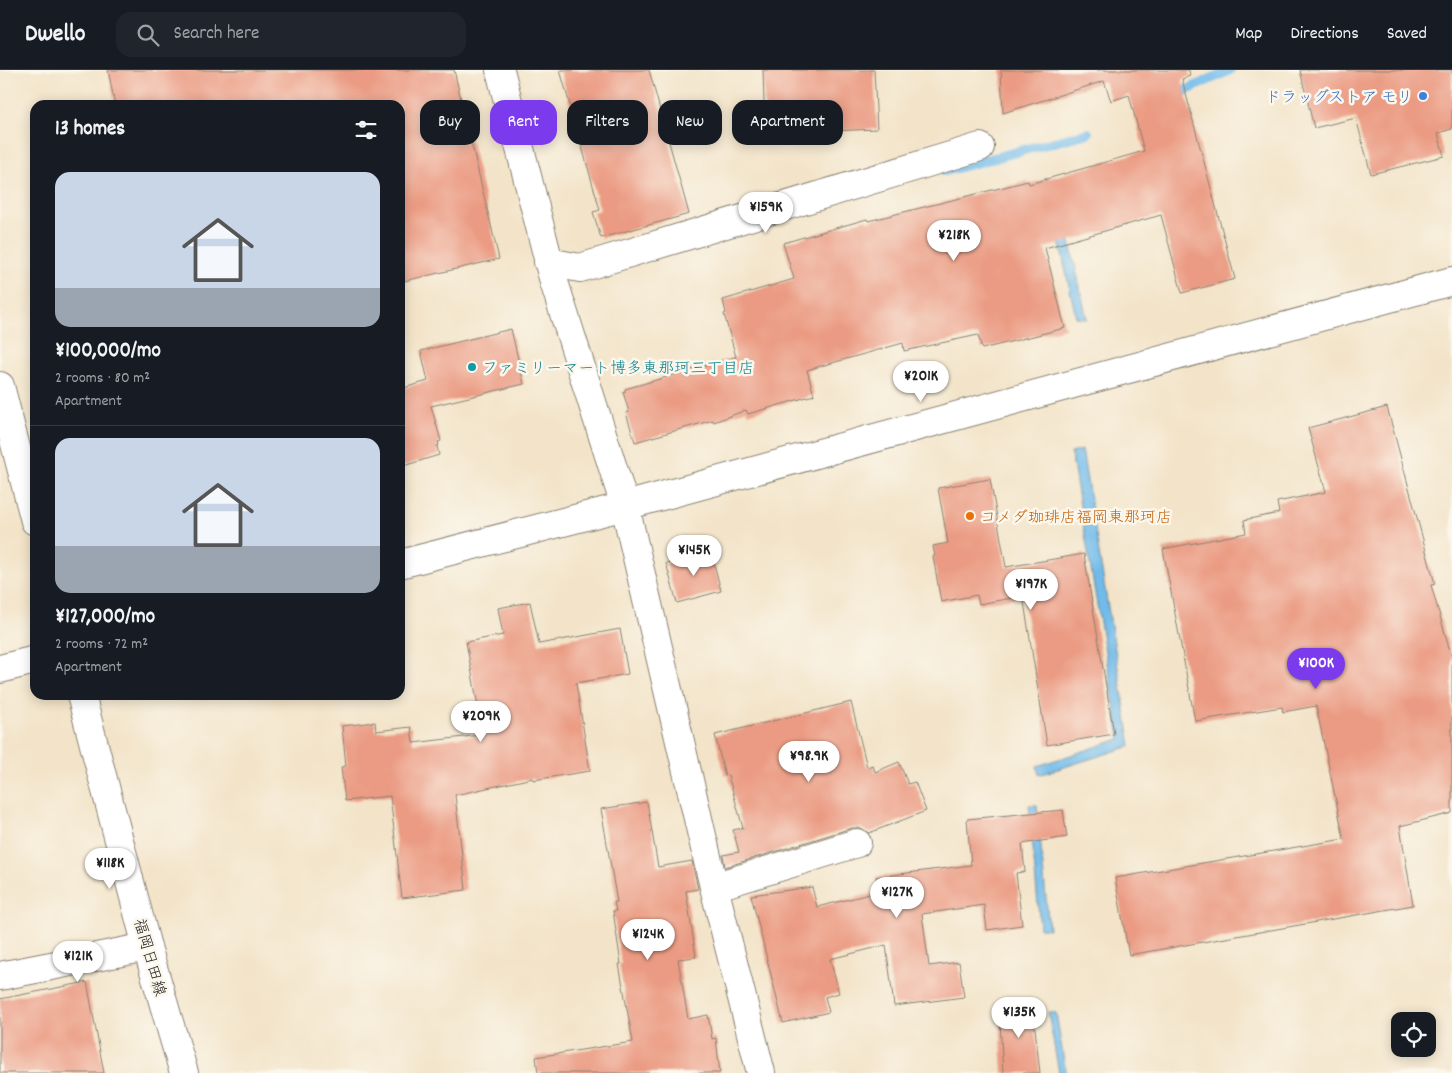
<!DOCTYPE html>
<html lang="en">
<head>
<meta charset="utf-8">
<style>
  :root { --surface:#171b24; --page:#20242c; --text:#f1f3f6; --muted:#9ea1a6; --line:#363941; --accent:#7c3aed }
  body { margin:0; font-family:Dekko,"Klee One",sans-serif; background:var(--page); color:var(--text); height:100vh; display:flex; flex-direction:column; font-size:19px; white-space:nowrap }
  * { box-sizing:border-box; margin:0 }
  p { font-size:16px; color:var(--muted) }
  .icon { flex:none; width:28px; height:28px; fill:none; stroke:currentColor; stroke-width:2; stroke-linecap:round; stroke-linejoin:round }
  .map { position:relative; flex:1; overflow:hidden }
  .details { position:absolute; left:30px; top:30px; width:375px; height:600px; display:flex; flex-direction:column; background:var(--surface); border-radius:15px; box-shadow:0 2px 12px #0003 }
  .details>* { flex:none }
  .banner { position:absolute; left:420px; top:30px; width:475px; height:45px; display:flex; gap:10px }
  .tools { position:absolute; left:1391px; top:942px; display:grid; gap:10px }
  .tools a { display:grid; place-items:center; width:45px; height:45px; border-radius:10px; background:var(--surface); box-shadow:0 2px 12px #0003; font-size:25px }
  .price { position:absolute; translate:-50% -42px; padding:0 11px; border-radius:18px; background:#fff; color:#222; font-size:16px; line-height:32px; filter:drop-shadow(0 1px 2px #0008) }
  .price::after { content:''; position:absolute; left:50%; top:30px; width:15px; height:11px; margin-left:-8px; background:inherit; clip-path:polygon(0 0,100% 0,50% 100%) }
  .price.on { background:var(--accent); color:#fff }
  ul { padding:0; list-style:none }
  li { display:grid; align-content:center; gap:10px; height:265px; padding:0 25px }
  li+li { border-top:1px solid var(--line) }
  li span { display:grid; place-items:center; height:155px; border-radius:15px; color:#555 }
  li>.icon { margin-inline-start:auto }
  span .icon { width:90px; height:90px; fill:#fffc; stroke-width:1 }
  li b { font-size:21px }
  h2 { display:flex; justify-content:space-between; align-items:center; height:60px; padding:0 25px; font-size:21px }
  .chip { padding:0 18px; border-radius:15px; background:var(--surface); box-shadow:0 2px 12px #0003; font-size:18px; line-height:45px }
  .chip.on { background:var(--accent); color:#fff }
  header { display:flex; align-items:center; gap:30px; box-sizing:border-box; height:70px; padding:0 25px; background:var(--surface); border-bottom:1px solid var(--line) }
  header strong { font-size:24px }
  nav { display:flex; gap:28px; margin-inline-start:auto; font-size:18px }
  .search { width:350px; height:45px; background:var(--page); display:flex; align-items:center; gap:12px; box-sizing:border-box; padding:0 18px; border-radius:15px; color:var(--muted); font-size:19px }
  .map>svg:first-child { display:block }
  .water { fill:#71bbea; stroke:#466c83 }
  .lines { fill:none; stroke-linecap:round; stroke-linejoin:round }
  .stream { stroke:#71bbea; stroke-width:10 }
  .building { fill:#eb9b83 }
  .minor-casing { stroke:#888072; stroke-width:30 }
  .tertiary-casing { stroke:#888072; stroke-width:30 }
  .secondary-casing { stroke:#888072; stroke-width:30 }
  .minor { stroke:#fff; stroke-width:28 }
  .tertiary { stroke:#fff; stroke-width:28 }
  .secondary { stroke:#fff; stroke-width:28 }
  .shop-dot { fill:#3f7fe0; stroke:#fbf7ec; stroke-width:2 }
  .culture-dot { fill:#0f9aa8; stroke:#fbf7ec; stroke-width:2 }
  .food-dot { fill:#e8710a; stroke:#fbf7ec; stroke-width:2 }
  .labels { text-anchor:middle; stroke-width:5; stroke-linejoin:round; paint-order:stroke }
  .shop-label { font-size:16px; fill:#366cbe; stroke:#fbf7ec; text-anchor:end }
  .culture-label { font-size:16px; fill:#0d838f; stroke:#fbf7ec; text-anchor:start }
  .food-label { font-size:16px; fill:#c56008; stroke:#fbf7ec; text-anchor:start }
  .street-label { font-size:16px; fill:#1c1c1c; stroke:#fbf7ec }
</style>
</head>
<body>
<header>
<strong>Dwello</strong>
<div class="search"><svg class="icon" aria-label="search" viewBox="0 0 24 24"><circle cx="10" cy="10" r="6"/><path d="M15 15l6 6"/></svg>Search here</div>
<nav><a>Map</a><a>Directions</a><a>Saved</a></nav>
</header>
<div class="map">
<svg width="1452" height="1003" viewBox="0 0 1452 1003">
  <rect width="100%" height="100%" fill="#fbf7ec"/>
  <filter id="ink" filterUnits="userSpaceOnUse"><feTurbulence type="fractalNoise" baseFrequency=".02" numOctaves="2"/><feDisplacementMap in="SourceGraphic" scale="10" xChannelSelector="R" yChannelSelector="G"/><feConvolveMatrix kernelMatrix="1 2 1 2 8 2 1 2 1" color-interpolation-filters="sRGB"/></filter>
  <filter id="wash" filterUnits="userSpaceOnUse"><feTurbulence type="fractalNoise" baseFrequency=".0096" numOctaves="4" result="noise"/><feDisplacementMap in="SourceGraphic" scale="20" xChannelSelector="R" yChannelSelector="G"/><feGaussianBlur stdDeviation="1.12" result="paint"/><feColorMatrix in="noise" values="0 0 0 0 0 0 0 0 0 0 0 0 0 0 0 0 0 1.4 0 .05"/><feComposite in="paint" operator="in"/></filter>
  <g filter="url(#wash)">
    <rect width="100%" height="100%" fill="#f3e4c9"/>
    <!-- water -->
    <g class="water">
      <path d="M1045,108L1056,110L1087,249L1076,247Z"/>
      <path d="M1082,380L1131,676L1039,705L1037,696L1120,669L1071,383Z"/>
      <path d="M1029,735H1037L1049,859L1040,858Z"/>
      <path d="M1048,942L1056,943L1066,1003H1059Z"/>
    </g>
    <g class="lines">
      <!-- stream -->
      <g class="stream">
        <path d="M1174,26L1230,0"/>
        <path d="M945,101L1088,63"/>
      </g>
    </g>
    <g id="blocks">
      <!-- building -->
      <g class="building">
        <path d="M108,0H454L499,189L400,212V35H115Z"/>
        <path d="M560,0H649L689,144L601,168L593,142L600,140Z"/>
        <path d="M763,0H874L877,59L765,64Z"/>
        <path d="M1001,0H1189L1190,6L1182,9L1235,209L1182,223L1161,145L1045,178L1065,258L982,279L978,265L904,281L903,273L807,300L814,325L748,344L746,340L714,352L713,350L635,372L626,343L629,342L623,322H625V319L736,287L724,244L726,243L723,230L794,209L783,173L867,149L868,151L1028,111L1029,114L1144,81L1129,25L1111,31L1104,11L1003,43Z"/>
        <path d="M1300,0H1452V59L1438,63L1444,86L1371,104L1356,48L1314,58Z"/>
        <path d="M511,259L524,314L431,336L441,371L438,372L439,375L437,376L439,385L400,397V319L428,311L421,281Z"/>
        <path d="M1387,337L1435,514L1431,515L1452,588V743L1400,756L1413,835L1129,885L1115,808L1344,769L1316,636L1283,642L1282,637L1195,651L1163,479L1246,463L1244,450L1279,443L1277,432L1326,422L1308,358Z"/>
        <path d="M990,409L1006,497L1084,484L1114,664L1047,675L1023,526L979,534L977,525L941,532L933,486H935L933,476L948,473L938,418Z"/>
        <path d="M711,482L721,521L677,533L666,493Z"/>
        <path d="M530,532L539,574L620,559L628,604L576,613L590,701L533,710V708L455,725L466,820L402,828L390,726L345,731L341,697L346,696L342,656L375,652L376,661L411,657L413,673L481,665L479,652H481L466,572L503,565L498,538Z"/>
        <path d="M851,632L867,697L873,695L875,702L899,692L908,714L915,712L926,741L869,763L861,758H852L725,797L723,785L739,782L733,760L743,758L728,705L725,706L715,665Z"/>
        <path d="M647,732L658,797L692,791L698,819L686,821L696,887L678,889L688,949L708,945L712,969L716,968L720,1003H538L536,987L633,972L619,894H621L613,841H616L614,832H617L601,739Z"/>
        <path d="M1063,740L1067,767L1022,774L1025,802L1016,803L1022,855L987,860L984,835L922,844L929,896L959,892L964,927L894,936L886,875L830,889L839,923L825,927L829,942L783,953L751,825L812,817L817,837L878,822L876,807L971,795L967,749Z"/>
        <path d="M87,912L104,1003H0V929Z"/>
        <path d="M1032,932L1040,1003H1003L999,935Z"/>
      </g>
    </g>
  </g>
  <g filter="url(#ink)">
    <use href="#blocks" fill-opacity="0" stroke="#888072" stroke-width="1"/>
    <g class="lines">
      <defs>
        <g id="minor">
          <path d="M500,0L554,212L625,436L714,817L761,1003"/>
          <path d="M548,192L580,198L980,77"/>
          <path d="M714,817L857,773"/>
          <path d="M0,906L147,877"/>
        </g>
        <g id="tertiary">
          <path d="M400,494L625,436L1452,211"/>
          <path d="M0,599L35,590"/>
        </g>
        <g id="secondary">
          <path d="M0,316L35,451"/>
          <path d="M81,625L147,877L184,1003"/>
        </g>
      </defs>
      <!-- minor casing -->
      <use href="#minor" class="minor-casing"/>
      <!-- tertiary casing -->
      <use href="#tertiary" class="tertiary-casing"/>
      <!-- secondary casing -->
      <use href="#secondary" class="secondary-casing"/>
      <!-- minor -->
      <use href="#minor" class="minor"/>
      <!-- tertiary -->
      <use href="#tertiary" class="tertiary"/>
      <!-- secondary -->
      <use href="#secondary" class="secondary"/>
    </g>
  </g>
  <!-- markers -->
  <circle class="shop-dot" cx="1423" cy="26" r="5"/>
  <circle class="culture-dot" cx="472" cy="297" r="5"/>
  <circle class="food-dot" cx="970" cy="446" r="5"/>
  <g class="labels">
    <!-- shop labels -->
    <g class="shop-label">
      <text x="1413" y="32">ドラッグストア モリ</text>
    </g>
    <!-- culture labels -->
    <g class="culture-label">
      <text x="482" y="303">ファミリーマート博多東那珂三丁目店</text>
    </g>
    <!-- food labels -->
    <g class="food-label">
      <text x="980" y="452">コメダ珈琲店福岡東那珂店</text>
    </g>
    <!-- street labels -->
    <g class="street-label">
      <text transform="translate(151 887) rotate(74)" y="6">福岡日田線</text>
    </g>
  </g>
</svg>
<div class="tools">
<a><svg class="icon" aria-label="locate" viewBox="0 0 24 24"><circle cx="12" cy="12" r="6"/><path d="M12 2v4M12 18v4M2 12h4M18 12h4"/></svg></a>
</div>
<b class="price" style="left:766px;top:164px">¥159K</b>
<b class="price" style="left:954px;top:192px">¥218K</b>
<b class="price" style="left:921px;top:333px">¥201K</b>
<b class="price" style="left:694px;top:507px">¥145K</b>
<b class="price" style="left:1031px;top:541px">¥197K</b>
<b class="price on" style="left:1316px;top:620px">¥100K</b>
<b class="price" style="left:481px;top:673px">¥209K</b>
<b class="price" style="left:809px;top:713px">¥98.9K</b>
<b class="price" style="left:110px;top:820px">¥118K</b>
<b class="price" style="left:897px;top:849px">¥127K</b>
<b class="price" style="left:648px;top:891px">¥124K</b>
<b class="price" style="left:78px;top:913px">¥121K</b>
<b class="price" style="left:1019px;top:969px">¥135K</b>
<div class="banner">
<a class="chip">Buy</a>
<a class="chip on">Rent</a>
<a class="chip">Filters</a>
<a class="chip">New</a>
<a class="chip">Apartment</a>
</div>
<section class="details">
<h2>13 homes<svg class="icon" aria-label="filters" viewBox="0 0 24 24"><path d="M4 7h16M4 17h16"/><circle cx="9" cy="7" r="2"/><circle cx="15" cy="17" r="2"/></svg></h2>
<ul>
<li><span style="background:linear-gradient(#c9d6e8 75%,#9aa5b1 0)"><svg class="icon" aria-label="home" viewBox="0 0 24 24"><path d="M3 11l9-7 9 7M6 9v11h12V9"/></svg></span><div><b>¥100,000/mo</b><p>2 rooms · 80 m²</p><p>Apartment</p></div></li>
<li><span style="background:linear-gradient(#c9d6e8 70%,#9aa5b1 0)"><svg class="icon" aria-label="home" viewBox="0 0 24 24"><path d="M3 11l9-7 9 7M6 9v11h12V9"/></svg></span><div><b>¥127,000/mo</b><p>2 rooms · 72 m²</p><p>Apartment</p></div></li>
</ul>
</section>
</div>
</body>
</html>
